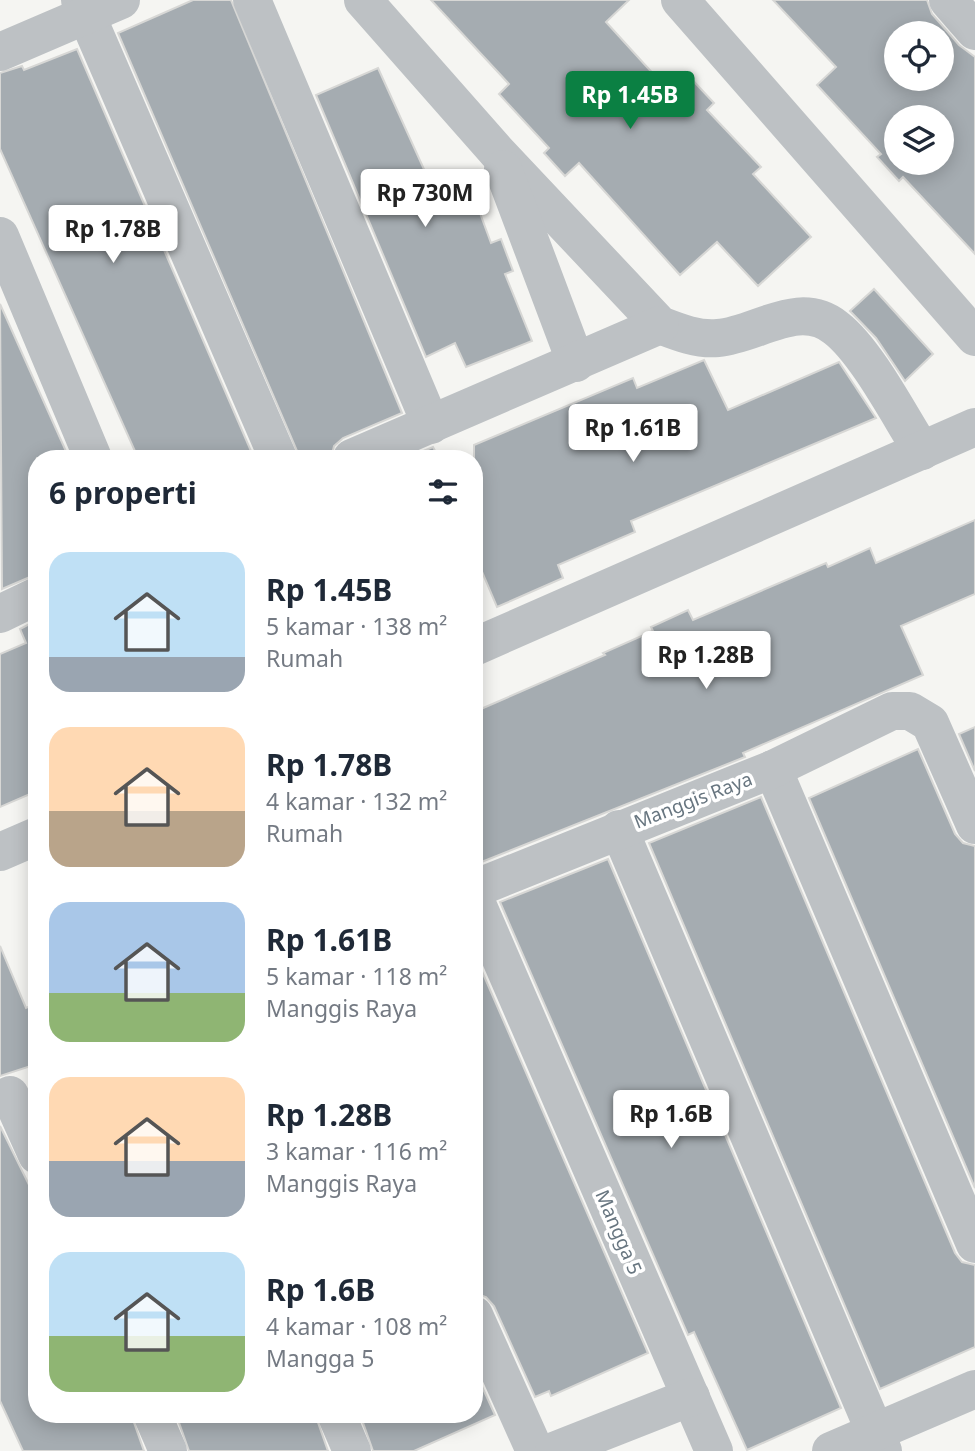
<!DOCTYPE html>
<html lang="id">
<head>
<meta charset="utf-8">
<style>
  :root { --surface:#fff; --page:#f6f6f7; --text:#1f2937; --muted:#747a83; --accent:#0b8043 }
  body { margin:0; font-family:"Noto Sans",sans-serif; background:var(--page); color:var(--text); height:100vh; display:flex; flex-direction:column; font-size:26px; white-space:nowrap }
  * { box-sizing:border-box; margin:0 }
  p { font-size:23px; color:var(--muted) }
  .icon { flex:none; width:38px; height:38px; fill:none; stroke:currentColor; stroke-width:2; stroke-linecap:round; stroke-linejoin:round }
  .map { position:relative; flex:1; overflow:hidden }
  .sheet { position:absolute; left:28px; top:450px; width:455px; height:973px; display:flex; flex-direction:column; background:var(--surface); border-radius:28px; box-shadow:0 4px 18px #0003 }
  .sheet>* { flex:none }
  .tools { position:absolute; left:884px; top:21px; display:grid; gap:14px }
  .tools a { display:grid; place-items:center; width:70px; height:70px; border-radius:50%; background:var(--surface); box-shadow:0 4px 18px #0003; font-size:35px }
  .price { position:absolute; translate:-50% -60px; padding:0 16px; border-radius:7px; background:#fff; color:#222; font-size:23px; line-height:46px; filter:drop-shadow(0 2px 4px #0008) }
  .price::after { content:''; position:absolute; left:50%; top:42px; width:21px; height:16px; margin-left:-10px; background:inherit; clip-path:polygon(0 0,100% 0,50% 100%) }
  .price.on { background:var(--accent); color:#fff }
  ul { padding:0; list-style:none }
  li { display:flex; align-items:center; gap:21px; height:175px; padding:0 21px }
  li span { display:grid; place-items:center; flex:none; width:196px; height:140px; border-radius:21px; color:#555 }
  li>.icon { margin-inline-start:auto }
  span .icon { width:84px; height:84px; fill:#fffc; stroke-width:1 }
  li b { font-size:30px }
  h2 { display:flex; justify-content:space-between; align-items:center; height:84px; padding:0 21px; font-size:30px }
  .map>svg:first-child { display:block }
  .building { fill:#a5acb1; stroke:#d7d7d5; stroke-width:2; fill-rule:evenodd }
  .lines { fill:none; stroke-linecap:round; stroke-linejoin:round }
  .street { stroke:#bdc1c4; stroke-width:38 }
  .labels { text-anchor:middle; stroke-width:7; stroke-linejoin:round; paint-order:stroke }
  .street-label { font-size:19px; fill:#687680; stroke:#fff }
</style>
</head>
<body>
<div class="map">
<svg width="975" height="1451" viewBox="0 0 975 1451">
  <rect width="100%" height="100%" fill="#f5f5f2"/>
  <!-- building -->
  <g class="building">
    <path d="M193,0H231L402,413L343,438L334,446L331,458H300L118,33Z"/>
    <path d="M431,0H629L606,22L667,89L685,72L714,103L707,110L761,167L753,174L811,237L758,286L717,242L680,275L579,163L565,176L544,153L549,148L499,94L509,84Z"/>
    <path d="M773,0H927L932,14L959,45L975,57V254L903,177L899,181L877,157L881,154L817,85L836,67ZM896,33H942V79H896ZM896,117H942V163H896Z"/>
    <path d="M77,49L254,458H138L0,149V73L22,66L24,70Z"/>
    <path d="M378,68L432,187L466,175L491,243L501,239L513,271L505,274L532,341L466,367L455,343L426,357L316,95Z"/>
    <path d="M874,289L933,354L905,381L876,338L850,311Z"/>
    <path d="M0,304L69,458H37V574L2,589Z"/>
    <path d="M704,360L728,410L839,362L876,418L631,521L635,532L558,565L563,578L497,607L474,553V445L633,378L637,388Z"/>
    <path d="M433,447L439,458H406Z"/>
    <path d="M975,520V594L901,626L923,675L743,753L745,757L474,865V712L605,655L603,653L653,631L651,627L688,610L693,620L826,563L828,567L870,548L876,563Z"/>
    <path d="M37,620V791L0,807V654L26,643L20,629Z"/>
    <path d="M975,727V771L959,734Z"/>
    <path d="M918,749L955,834L963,843L975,846V1188L809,798Z"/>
    <path d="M761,797L955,1253L962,1262L975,1265V1347L880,1389L649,843Z"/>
    <path d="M608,859L841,1408L747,1450L694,1332L688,1335L500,902Z"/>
    <path d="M0,946L26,1008L37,1003V1064L0,1076Z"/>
    <path d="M474,953L648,1353L551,1396L549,1391L535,1397L494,1306L486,1297L474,1293Z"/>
    <path d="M0,1126L37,1201V1414H131L144,1451H23L0,1401Z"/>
    <path d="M474,1369L495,1415L414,1451H373L360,1414H474Z"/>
    <path d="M176,1414H315L328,1451H189Z"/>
  </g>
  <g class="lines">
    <!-- street -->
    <g class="street">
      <path d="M80,0L278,458"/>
      <path d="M252,0L431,425"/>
      <path d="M363,0L497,152L660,325C678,332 698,340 718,338C757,335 799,298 836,328C867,352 900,417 922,451"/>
      <path d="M680,0L975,337"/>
      <path d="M948,0L975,31"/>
      <path d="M0,52L121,0"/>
      <path d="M503,169L576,363"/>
      <path d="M0,236L93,458"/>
      <path d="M352,458L660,325"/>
      <path d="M0,614L37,596"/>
      <path d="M474,647L975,427"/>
      <path d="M773,769L975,1244"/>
      <path d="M619,829L883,1451"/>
      <path d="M0,852L37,836"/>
      <path d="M474,889L773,769L892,711H910L930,723L975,825"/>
      <path d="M474,897L714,1451"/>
      <path d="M10,1095L37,1155"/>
      <path d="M474,1315L535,1451"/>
      <path d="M152,1414L168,1451"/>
      <path d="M336,1414L352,1451"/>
      <path d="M554,1451L691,1397"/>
      <path d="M831,1451L975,1389"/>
    </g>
  </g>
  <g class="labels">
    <!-- street labels -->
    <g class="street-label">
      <text transform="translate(693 800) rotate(-21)" y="7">Manggis Raya</text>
      <text transform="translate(619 1232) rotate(67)" y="7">Mangga 5</text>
    </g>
  </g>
</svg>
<div class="tools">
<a><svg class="icon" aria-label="locate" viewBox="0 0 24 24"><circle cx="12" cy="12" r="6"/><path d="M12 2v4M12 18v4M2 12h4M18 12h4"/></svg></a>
<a><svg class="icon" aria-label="layers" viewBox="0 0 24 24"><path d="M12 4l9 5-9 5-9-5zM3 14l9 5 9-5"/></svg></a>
</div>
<b class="price on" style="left:630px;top:131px">Rp 1.45B</b>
<b class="price" style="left:425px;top:229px">Rp 730M</b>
<b class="price" style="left:113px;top:265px">Rp 1.78B</b>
<b class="price" style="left:633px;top:464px">Rp 1.61B</b>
<b class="price" style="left:706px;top:691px">Rp 1.28B</b>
<b class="price" style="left:671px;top:1150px">Rp 1.6B</b>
<section class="sheet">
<h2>6 properti<svg class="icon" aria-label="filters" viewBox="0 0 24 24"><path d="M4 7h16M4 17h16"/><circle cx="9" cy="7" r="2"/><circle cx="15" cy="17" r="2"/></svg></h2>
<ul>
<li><span style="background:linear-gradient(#bfe0f5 75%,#9aa5b1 0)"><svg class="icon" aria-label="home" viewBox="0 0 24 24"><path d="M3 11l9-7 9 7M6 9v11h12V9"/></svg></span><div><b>Rp 1.45B</b><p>5 kamar · 138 m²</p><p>Rumah</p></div></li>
<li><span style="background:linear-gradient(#ffd9b3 60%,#b9a48a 0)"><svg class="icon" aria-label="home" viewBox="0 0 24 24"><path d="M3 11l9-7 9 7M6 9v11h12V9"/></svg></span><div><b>Rp 1.78B</b><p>4 kamar · 132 m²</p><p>Rumah</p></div></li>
<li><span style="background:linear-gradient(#a9c7e8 65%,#8fb573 0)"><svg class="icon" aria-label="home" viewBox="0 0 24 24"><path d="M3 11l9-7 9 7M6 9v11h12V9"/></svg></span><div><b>Rp 1.61B</b><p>5 kamar · 118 m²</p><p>Manggis Raya</p></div></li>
<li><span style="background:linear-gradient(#ffd9b3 60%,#9aa5b1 0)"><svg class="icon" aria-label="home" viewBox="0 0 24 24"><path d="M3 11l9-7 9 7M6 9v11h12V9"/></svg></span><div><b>Rp 1.28B</b><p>3 kamar · 116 m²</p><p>Manggis Raya</p></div></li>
<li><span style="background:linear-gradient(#bfe0f5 60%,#8fb573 0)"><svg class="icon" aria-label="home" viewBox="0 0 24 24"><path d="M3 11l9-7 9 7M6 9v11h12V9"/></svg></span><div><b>Rp 1.6B</b><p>4 kamar · 108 m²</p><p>Mangga 5</p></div></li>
</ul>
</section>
</div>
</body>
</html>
